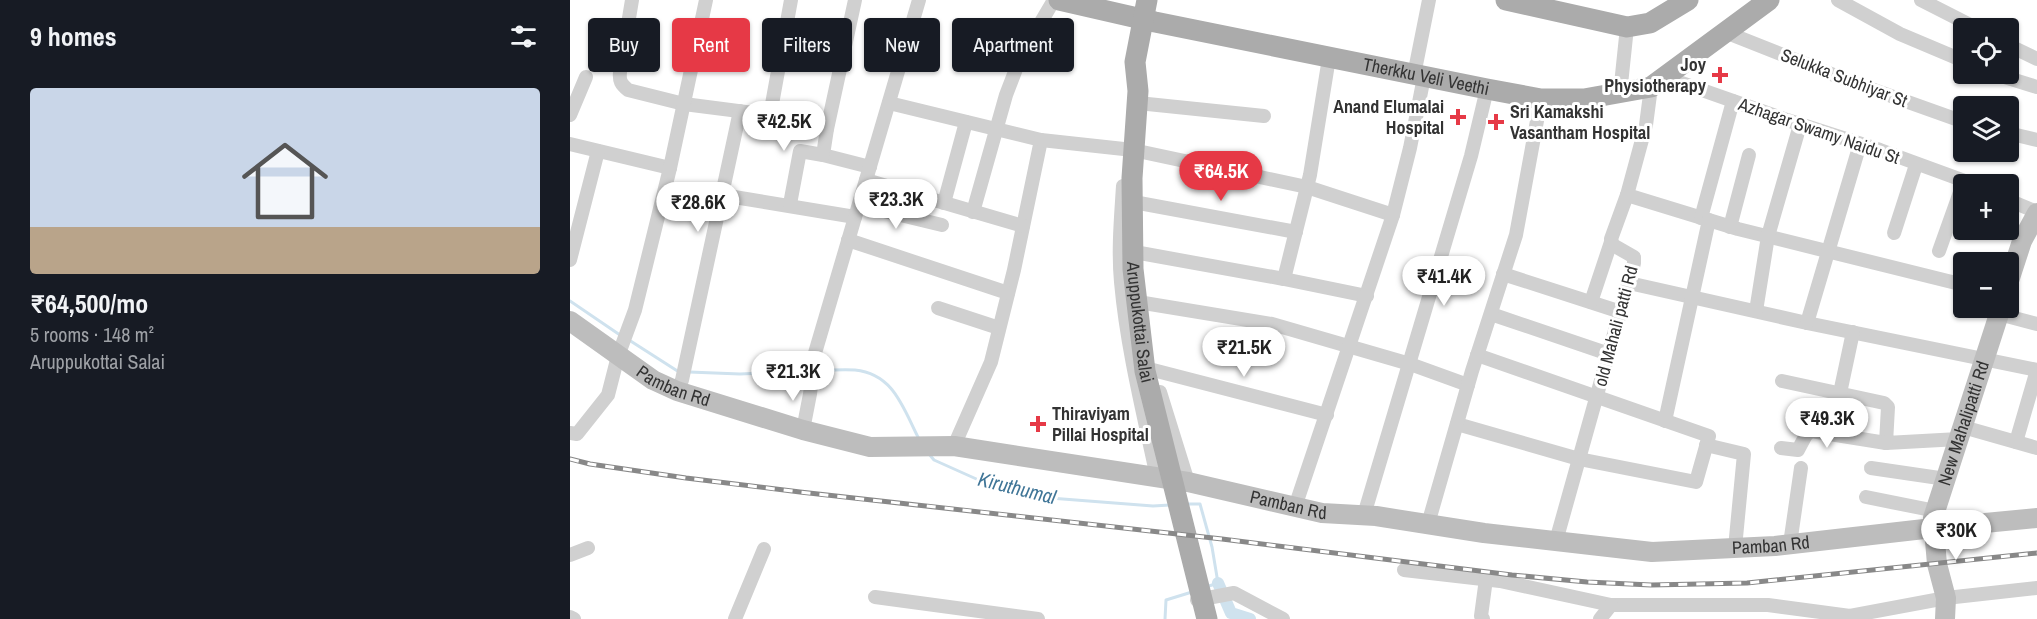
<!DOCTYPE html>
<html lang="en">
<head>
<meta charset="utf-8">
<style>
  :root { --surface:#171b24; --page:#20242c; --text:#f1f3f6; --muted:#9ea1a6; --line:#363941; --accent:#e63946 }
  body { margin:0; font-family:"Archivo Narrow",sans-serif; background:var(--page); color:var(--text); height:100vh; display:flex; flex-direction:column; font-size:22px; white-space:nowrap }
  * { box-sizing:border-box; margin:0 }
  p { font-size:20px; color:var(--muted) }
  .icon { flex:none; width:33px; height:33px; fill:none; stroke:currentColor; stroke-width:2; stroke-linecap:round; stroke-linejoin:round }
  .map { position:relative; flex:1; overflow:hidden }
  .details { display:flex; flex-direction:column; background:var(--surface); width:570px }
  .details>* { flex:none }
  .guide { position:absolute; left:18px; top:18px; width:570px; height:54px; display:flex; gap:12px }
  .fabs { position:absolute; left:1383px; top:18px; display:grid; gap:12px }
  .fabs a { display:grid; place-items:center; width:66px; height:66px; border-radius:6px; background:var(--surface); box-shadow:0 2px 4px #0004; font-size:30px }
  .price { position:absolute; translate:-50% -51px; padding:0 14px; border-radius:21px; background:#fff; color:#222; font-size:20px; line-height:39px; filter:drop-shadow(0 2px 3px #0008) }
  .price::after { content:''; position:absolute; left:50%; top:36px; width:18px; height:14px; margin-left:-9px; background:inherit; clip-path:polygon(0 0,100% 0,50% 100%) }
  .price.current { background:var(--accent); color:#fff }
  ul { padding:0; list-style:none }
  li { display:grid; align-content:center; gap:12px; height:318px; padding:0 30px }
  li+li { border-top:2px solid var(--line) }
  li span { display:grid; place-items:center; height:186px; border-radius:6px; color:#555 }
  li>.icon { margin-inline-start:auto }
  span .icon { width:108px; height:108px; fill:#fffc; stroke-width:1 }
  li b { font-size:26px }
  h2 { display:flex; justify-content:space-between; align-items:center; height:72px; padding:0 30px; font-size:26px }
  .pill { padding:0 21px; border-radius:6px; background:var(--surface); box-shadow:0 2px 4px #0004; font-size:21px; line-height:54px }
  .pill.current { background:var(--accent); color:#fff }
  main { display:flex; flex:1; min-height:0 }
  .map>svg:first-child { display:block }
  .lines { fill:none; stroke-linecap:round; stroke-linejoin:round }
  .stream { stroke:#cfe2ee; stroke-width:3 }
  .canal { stroke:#cfe2ee; stroke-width:12 }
  .street { stroke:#d0d0d0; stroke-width:14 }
  .secondary { stroke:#bdbdbd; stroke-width:20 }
  .primary { stroke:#ababab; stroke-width:21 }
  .rail-casing { stroke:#888; stroke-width:5 }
  .rail { stroke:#fff; stroke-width:3; stroke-dasharray:9; stroke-linecap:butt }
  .poi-dot { fill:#e63946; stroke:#fff; stroke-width:2 }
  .labels { text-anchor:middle; stroke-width:6; stroke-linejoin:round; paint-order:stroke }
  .poi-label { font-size:18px; font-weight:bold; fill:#333; stroke:#fff; text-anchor:end }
  .street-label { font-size:18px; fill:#333; stroke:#fff }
  .water-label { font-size:20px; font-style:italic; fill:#3f7597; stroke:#fff }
</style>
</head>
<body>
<main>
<section class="details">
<h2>9 homes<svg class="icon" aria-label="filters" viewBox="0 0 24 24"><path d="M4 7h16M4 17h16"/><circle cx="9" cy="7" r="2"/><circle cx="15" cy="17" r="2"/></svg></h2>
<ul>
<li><span style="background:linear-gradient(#c9d6e8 75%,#b9a48a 0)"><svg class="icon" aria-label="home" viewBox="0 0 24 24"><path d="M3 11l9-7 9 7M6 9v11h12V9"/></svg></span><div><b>₹64,500/mo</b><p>5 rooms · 148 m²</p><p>Aruppukottai Salai</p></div></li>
</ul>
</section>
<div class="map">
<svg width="1467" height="619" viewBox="0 0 1467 619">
  <rect width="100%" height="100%" fill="#fff"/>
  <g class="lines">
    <!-- stream -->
    <g class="stream">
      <path d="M0,301L50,335"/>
      <path d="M59,340L109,372"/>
      <path d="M247,371C260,370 273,369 285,370C324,374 333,408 349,439"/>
      <path d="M119,372L170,374L238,371"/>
      <path d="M359,454L364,460L422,486L480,498L583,506L600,505"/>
      <path d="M616,504H630L642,547L648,583L636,587"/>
      <path d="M595,619L596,600L622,592"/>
    </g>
    <!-- canal -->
    <path class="canal" d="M648,583L661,613L680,619"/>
    <!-- street -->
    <g class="street">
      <path d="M62,0L50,72C49,81 51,84 58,90L114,104L200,115L257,129L253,155L300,167"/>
      <path d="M1268,0L1330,34L1394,61"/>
      <path d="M1351,0L1406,28"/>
      <path d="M1155,32L1279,81L1394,122"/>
      <path d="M1438,45L1467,59"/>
      <path d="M1425,74L1467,87"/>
      <path d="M844,75L859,0"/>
      <path d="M1095,77L1217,120L1310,150L1403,184"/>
      <path d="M1050,94L1057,27"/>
      <path d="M319,103L471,140L444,270L421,362L384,446"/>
      <path d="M568,103L694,116"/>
      <path d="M0,115L16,77"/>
      <path d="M200,115L221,0"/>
      <path d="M257,129L285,0"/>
      <path d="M1438,133L1467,140"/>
      <path d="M471,140L563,150L737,187L823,215"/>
      <path d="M0,144L100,168"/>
      <path d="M296,180L453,226"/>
      <path d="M553,186C551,218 548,250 551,282C557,348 573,412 587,477"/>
      <path d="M152,195L285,217"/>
      <path d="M1057,195L1168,229L1394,285"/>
      <path d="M1438,200L1467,212"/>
      <path d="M374,203L396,122"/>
      <path d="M569,203L726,232"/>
      <path d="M220,204L230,151L253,155"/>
      <path d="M289,205L372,225"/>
      <path d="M403,212L436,95L451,56L484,0"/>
      <path d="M1131,218L1163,101"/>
      <path d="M1160,227L1179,155"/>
      <path d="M1324,233L1346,165"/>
      <path d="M278,240L438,293"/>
      <path d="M1369,251L1394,181"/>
      <path d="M570,253L714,279L797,296"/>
      <path d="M0,260L28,151"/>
      <path d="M933,274L1051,312"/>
      <path d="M714,279L740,175L759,58"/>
      <path d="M1059,283L1237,323L1467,370"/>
      <path d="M1021,302L1041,242"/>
      <path d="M574,303L702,324L840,364L898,385"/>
      <path d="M368,308L429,328"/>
      <path d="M1186,311L1198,236L1230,125"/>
      <path d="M921,314L1039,354"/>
      <path d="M1429,314L1467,324"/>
      <path d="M1237,323L1290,144"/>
      <path d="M583,370L757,415"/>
      <path d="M1212,381L1314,403L1318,407L1316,443L1389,439"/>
      <path d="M107,391L112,380L170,111"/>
      <path d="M590,392L618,482"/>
      <path d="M1270,393L1283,332"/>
      <path d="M1095,421L1139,220"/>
      <path d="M887,424L1009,459L1126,482L1139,436L907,355"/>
      <path d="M1393,427L1467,448"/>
      <path d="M233,430L240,394L245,353L349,0"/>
      <path d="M0,433L7,434L38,395L48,356L65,310L100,168L136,0"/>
      <path d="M1446,442L1467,370"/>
      <path d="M1136,445L1174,454L1165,548"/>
      <path d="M1211,448L1228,450L1236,435L1241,431L1316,443"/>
      <path d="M1301,468L1376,479"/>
      <path d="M1296,497L1366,511"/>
      <path d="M725,507L823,215L840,148L854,77"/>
      <path d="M794,515L901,156L917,89"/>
      <path d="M858,524L902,371L946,235L971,99"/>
      <path d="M986,541L1064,263V257L1043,245L1041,239L1057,195L1076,125L1081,87"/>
      <path d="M1220,544L1231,468"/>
      <path d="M0,555L18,548"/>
      <path d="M834,570L930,581L1041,605H1198L1280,616L1376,598L1467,588"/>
      <path d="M305,597L468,619"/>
      <path d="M627,600L664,593L713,619"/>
      <path d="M0,617L4,619"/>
      <path d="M165,619L194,549"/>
      <path d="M913,619L911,616L916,579"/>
      <path d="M1030,619L1041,605"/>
    </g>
    <!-- secondary -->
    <g class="secondary">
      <path d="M1438,284L1452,241L1467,213"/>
      <path id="s1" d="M0,321L83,380L107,391L233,430L300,447L384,446L618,482L752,513L806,516L914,533L1082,552L1205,546L1363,528L1467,518"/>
      <path id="s2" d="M1375,619L1376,598L1367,564L1363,518L1431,308"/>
    </g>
    <!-- primary -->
    <g class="primary">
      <path id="s3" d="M489,0L585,22L917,89L971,99H1014L1081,87L1199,0"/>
      <path id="s4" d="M577,0L565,62L568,91L562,178L563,269L575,371L637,619"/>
      <path d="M936,0L1057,27L1080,23L1118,0"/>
    </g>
    <defs>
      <path id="rail" d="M0,459L20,464L116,478L230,492L652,539L942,575L1017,582L1081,585L1177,583L1467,553"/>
    </defs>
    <!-- rail casing -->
    <use href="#rail" class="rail-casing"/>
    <!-- rail -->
    <use href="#rail" class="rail"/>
  </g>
  <!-- markers -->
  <g class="poi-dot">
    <path d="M1147 66h6v6h6v6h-6v6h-6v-6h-6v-6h6z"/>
    <path d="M885 108h6v6h6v6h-6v6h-6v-6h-6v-6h6z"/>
    <path d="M923 113h6v6h6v6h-6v6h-6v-6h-6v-6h6z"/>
    <path d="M465 415h6v6h6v6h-6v6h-6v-6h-6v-6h6z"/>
  </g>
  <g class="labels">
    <!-- poi labels -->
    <g class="poi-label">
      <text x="1136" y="71">Joy<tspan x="1136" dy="21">Physiotherapy</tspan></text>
      <text x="874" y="113">Anand Elumalai<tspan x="874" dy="21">Hospital</tspan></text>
      <text x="940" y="118" text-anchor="start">Sri Kamakshi<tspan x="940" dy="21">Vasantham Hospital</tspan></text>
      <text x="482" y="420" text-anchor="start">Thiraviyam<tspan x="482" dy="21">Pillai Hospital</tspan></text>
    </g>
    <!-- street labels -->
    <g class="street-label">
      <text dy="6" stroke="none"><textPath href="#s3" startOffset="375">Therkku Veli Veethi</textPath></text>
      <text transform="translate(1274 78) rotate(21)" y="6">Selukka Subhiyar St</text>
      <text transform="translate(1249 131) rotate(19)" y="6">Azhagar Swamy Naidu St</text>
      <text dy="6" stroke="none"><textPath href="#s4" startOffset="324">Aruppukottai Salai</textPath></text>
      <text transform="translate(1046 326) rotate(-75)" y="6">old Mahali patti Rd</text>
      <text dy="6" stroke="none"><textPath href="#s1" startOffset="123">Pamban Rd</textPath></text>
      <text dy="6" stroke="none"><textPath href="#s2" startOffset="202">New Mahalipatti Rd</textPath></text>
      <text dy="6" stroke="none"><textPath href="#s1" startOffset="753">Pamban Rd</textPath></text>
      <text dy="6" stroke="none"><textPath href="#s1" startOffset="1239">Pamban Rd</textPath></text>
    </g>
    <!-- water labels -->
    <g class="water-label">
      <text transform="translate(447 488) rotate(14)" y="7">Kiruthumal</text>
    </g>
  </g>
</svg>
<div class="fabs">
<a><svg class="icon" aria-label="locate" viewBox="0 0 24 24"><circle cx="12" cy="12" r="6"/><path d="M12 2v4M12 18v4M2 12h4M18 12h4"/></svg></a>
<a><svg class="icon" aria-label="layers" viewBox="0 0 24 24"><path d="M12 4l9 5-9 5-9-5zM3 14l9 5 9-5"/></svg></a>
<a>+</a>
<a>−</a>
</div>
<b class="price" style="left:214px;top:152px">₹42.5K</b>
<b class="price current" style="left:651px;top:202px">₹64.5K</b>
<b class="price" style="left:326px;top:230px">₹23.3K</b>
<b class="price" style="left:128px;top:233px">₹28.6K</b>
<b class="price" style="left:874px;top:307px">₹41.4K</b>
<b class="price" style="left:674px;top:378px">₹21.5K</b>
<b class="price" style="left:223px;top:402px">₹21.3K</b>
<b class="price" style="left:1257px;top:449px">₹49.3K</b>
<b class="price" style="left:1386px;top:561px">₹30K</b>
<div class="guide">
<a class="pill">Buy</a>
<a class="pill current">Rent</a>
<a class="pill">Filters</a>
<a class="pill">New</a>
<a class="pill">Apartment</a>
</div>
</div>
</main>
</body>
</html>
